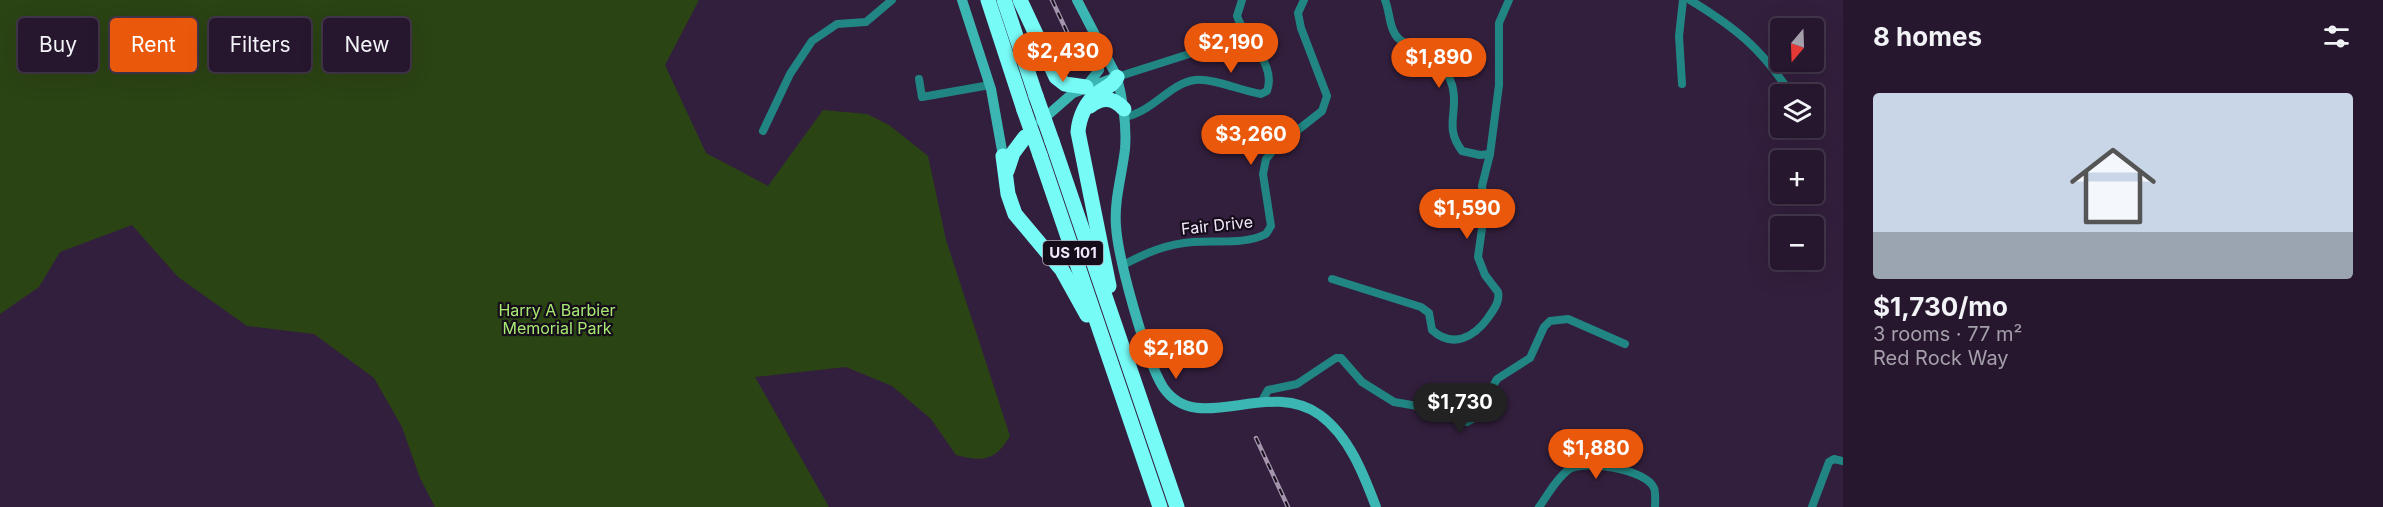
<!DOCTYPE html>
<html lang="en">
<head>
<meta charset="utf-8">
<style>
  :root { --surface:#26172e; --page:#32243a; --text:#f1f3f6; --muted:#a49faa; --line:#42364a; --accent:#ea580c }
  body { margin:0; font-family:Inter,sans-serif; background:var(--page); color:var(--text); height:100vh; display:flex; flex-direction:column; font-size:22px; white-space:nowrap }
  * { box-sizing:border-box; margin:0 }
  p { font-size:20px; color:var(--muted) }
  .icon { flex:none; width:33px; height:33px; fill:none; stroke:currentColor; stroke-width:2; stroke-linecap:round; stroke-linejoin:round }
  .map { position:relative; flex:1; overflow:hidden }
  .side { display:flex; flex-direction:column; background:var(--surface); width:540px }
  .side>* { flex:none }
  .banner { position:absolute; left:18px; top:18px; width:570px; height:54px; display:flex; gap:12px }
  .needle { width:39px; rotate:199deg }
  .controls { position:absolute; left:1770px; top:18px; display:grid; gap:12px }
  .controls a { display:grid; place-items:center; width:54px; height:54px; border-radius:6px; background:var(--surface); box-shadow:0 6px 24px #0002,0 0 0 2px var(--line); font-size:30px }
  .price { position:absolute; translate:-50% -51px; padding:0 14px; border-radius:21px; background:var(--accent); color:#fff; font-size:20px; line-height:39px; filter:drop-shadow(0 2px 3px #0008) }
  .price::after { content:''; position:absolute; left:50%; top:36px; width:18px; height:14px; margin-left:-9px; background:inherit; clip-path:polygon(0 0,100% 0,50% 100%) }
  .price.active { background:#222; color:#fff }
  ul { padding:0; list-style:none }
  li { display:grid; align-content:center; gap:12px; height:318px; padding:0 30px }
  li span { display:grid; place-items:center; height:186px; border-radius:6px; color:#555 }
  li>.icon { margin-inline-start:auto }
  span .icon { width:108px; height:108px; fill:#fffc; stroke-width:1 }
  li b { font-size:26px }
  h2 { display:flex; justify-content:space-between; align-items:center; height:72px; padding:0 30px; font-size:26px }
  .pill { padding:0 21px; border-radius:6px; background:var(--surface); box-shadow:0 6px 24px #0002,0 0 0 2px var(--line); font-size:21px; line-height:54px }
  .pill.active { background:var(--accent); color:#fff }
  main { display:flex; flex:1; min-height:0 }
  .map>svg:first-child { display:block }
  .green { fill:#2b4414 }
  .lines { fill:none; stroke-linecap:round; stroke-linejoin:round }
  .street { stroke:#218683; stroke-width:8 }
  .secondary { stroke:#3bb6b3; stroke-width:10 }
  .highway { stroke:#77fbf7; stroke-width:15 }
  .rail-casing { stroke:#a495ad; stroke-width:4.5 }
  .rail { stroke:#150d1a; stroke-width:2; stroke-dasharray:7; stroke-linecap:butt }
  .highway-bridge { stroke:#77fbf7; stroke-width:15 }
  .labels { text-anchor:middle; stroke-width:4.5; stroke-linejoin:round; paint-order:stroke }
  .shield { fill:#150d1a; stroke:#b0a6b8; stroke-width:1.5 }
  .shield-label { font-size:15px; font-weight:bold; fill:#f3e7fb }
  .street-label { font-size:16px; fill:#f3e7fb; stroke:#150d1a }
  .park-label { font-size:16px; fill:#a8e971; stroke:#150d1a }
</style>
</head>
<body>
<main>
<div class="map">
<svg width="1843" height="507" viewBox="0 0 1843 507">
  <rect width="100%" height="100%" fill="#321f3d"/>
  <!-- green -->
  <path class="green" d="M0,0H699L665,65L706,153L768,186L823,110L867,114L889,125L928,156L946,240L1010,436C995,461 983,462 956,455L931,419L892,386L846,367L755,377L829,507H435L420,478L402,427L374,378L314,334L247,326L178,277L132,225L60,252L39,287L0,314Z"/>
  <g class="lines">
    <!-- street -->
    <g class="street">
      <path d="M1385,0C1390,12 1389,30 1399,39C1411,50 1434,47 1442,64C1446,71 1452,81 1453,89C1458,114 1444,127 1462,151L1480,155L1490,154"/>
      <path d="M1690,0C1736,28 1761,48 1791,94"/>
      <path d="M1117,77L1208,48"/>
      <path d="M919,79L922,97L990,85"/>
      <path d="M1682,84L1679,36L1683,0"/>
      <path d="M1125,117C1154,111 1170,83 1195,80C1213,78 1242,91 1261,94L1267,91C1277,63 1245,41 1237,16L1242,0"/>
      <path d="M763,131L790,74L812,41L837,24L866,22L892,0"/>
      <path d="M1123,265C1146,253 1166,244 1193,242C1217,240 1244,245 1266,234L1271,226L1263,174L1266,159L1275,148L1322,111L1327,96L1301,28L1298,13L1304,0"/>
      <path d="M1332,279L1421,307L1429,313L1432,330C1453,349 1474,337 1488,318C1494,309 1500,302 1498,292L1485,275L1478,257L1485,207L1482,186L1490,154L1499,85V23L1509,0"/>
      <path d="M1262,401L1268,390L1297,384L1336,358H1341L1362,382L1394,402L1429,408L1467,422L1476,417L1497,379L1530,358L1544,327L1550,321L1568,319L1625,344"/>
      <path d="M1539,507C1548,495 1555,480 1568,470C1583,459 1646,469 1654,488C1656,493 1655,502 1655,507"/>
      <path d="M1812,507L1829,462L1834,459L1843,461"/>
    </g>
    <!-- secondary -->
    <g class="secondary">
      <path d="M962,0L991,89L1003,156"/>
      <path d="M1077,0L1117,77C1123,101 1127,125 1125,149C1122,175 1114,200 1116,226C1118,259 1146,360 1163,387C1197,438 1267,377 1320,415C1349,436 1364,475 1376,507"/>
      <path d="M1088,84L1099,70V44"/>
      <path d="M1041,121L1073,93L1114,78"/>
    </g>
    <!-- highway -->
    <g class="highway">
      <path d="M988,0L1024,110"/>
      <path d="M1004,0L1036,96"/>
      <path d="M1020,0L1056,77L1065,84L1086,87"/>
      <path d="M1090,106C1102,97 1113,97 1124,109"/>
      <path d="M1052,141L1177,507"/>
      <path d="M1040,155L1160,507"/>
      <path d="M1003,156L1008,194L1015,214L1062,270L1087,315"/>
      <path d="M1007,171L1013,153L1025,137"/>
      <path d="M1109,286L1078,132C1079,118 1086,101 1098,93C1105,87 1113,86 1117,77"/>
    </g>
    <defs>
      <g id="rail">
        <path d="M1052,0L1073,45"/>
        <path d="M1256,438L1288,507"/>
      </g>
    </defs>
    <!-- rail casing -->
    <use href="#rail" class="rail-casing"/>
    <!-- rail -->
    <use href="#rail" class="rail"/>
    <!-- highway-bridge -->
    <g class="highway-bridge">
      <path d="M1036,96L1052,141"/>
      <path d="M1024,110L1040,155"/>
    </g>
  </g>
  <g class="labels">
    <!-- shield labels -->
    <rect class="shield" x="1043" y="241" width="60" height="24" rx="4.5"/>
    <g class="shield-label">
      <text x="1073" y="258">US 101</text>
    </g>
    <!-- street labels -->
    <g class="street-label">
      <text transform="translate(1217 225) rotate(-6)" y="6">Fair Drive</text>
    </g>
    <!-- park labels -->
    <g class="park-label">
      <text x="557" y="316">Harry A Barbier<tspan x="557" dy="18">Memorial Park</tspan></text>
    </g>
  </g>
</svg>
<div class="controls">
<a><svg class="needle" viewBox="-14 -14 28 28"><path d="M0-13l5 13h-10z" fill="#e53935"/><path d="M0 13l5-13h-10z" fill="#a49faa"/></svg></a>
<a><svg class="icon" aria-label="layers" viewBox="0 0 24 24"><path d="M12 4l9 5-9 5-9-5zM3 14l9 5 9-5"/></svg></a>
<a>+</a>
<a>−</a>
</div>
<b class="price" style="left:1231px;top:74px">$2,190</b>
<b class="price" style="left:1063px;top:83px">$2,430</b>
<b class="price" style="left:1439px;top:89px">$1,890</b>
<b class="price" style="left:1251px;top:166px">$3,260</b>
<b class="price" style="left:1467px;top:240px">$1,590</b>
<b class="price" style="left:1176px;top:380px">$2,180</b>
<b class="price active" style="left:1460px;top:434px">$1,730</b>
<b class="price" style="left:1596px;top:480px">$1,880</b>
<div class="banner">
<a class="pill">Buy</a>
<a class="pill active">Rent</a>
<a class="pill">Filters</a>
<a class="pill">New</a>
</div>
</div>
<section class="side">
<h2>8 homes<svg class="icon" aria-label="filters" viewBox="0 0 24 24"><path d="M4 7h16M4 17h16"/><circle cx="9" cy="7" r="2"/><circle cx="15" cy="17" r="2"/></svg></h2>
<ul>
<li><span style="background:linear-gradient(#c9d6e8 75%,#9aa5b1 0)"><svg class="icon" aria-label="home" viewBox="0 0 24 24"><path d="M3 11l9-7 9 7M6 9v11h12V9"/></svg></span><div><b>$1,730/mo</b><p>3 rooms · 77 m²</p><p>Red Rock Way</p></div></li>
</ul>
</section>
</main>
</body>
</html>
